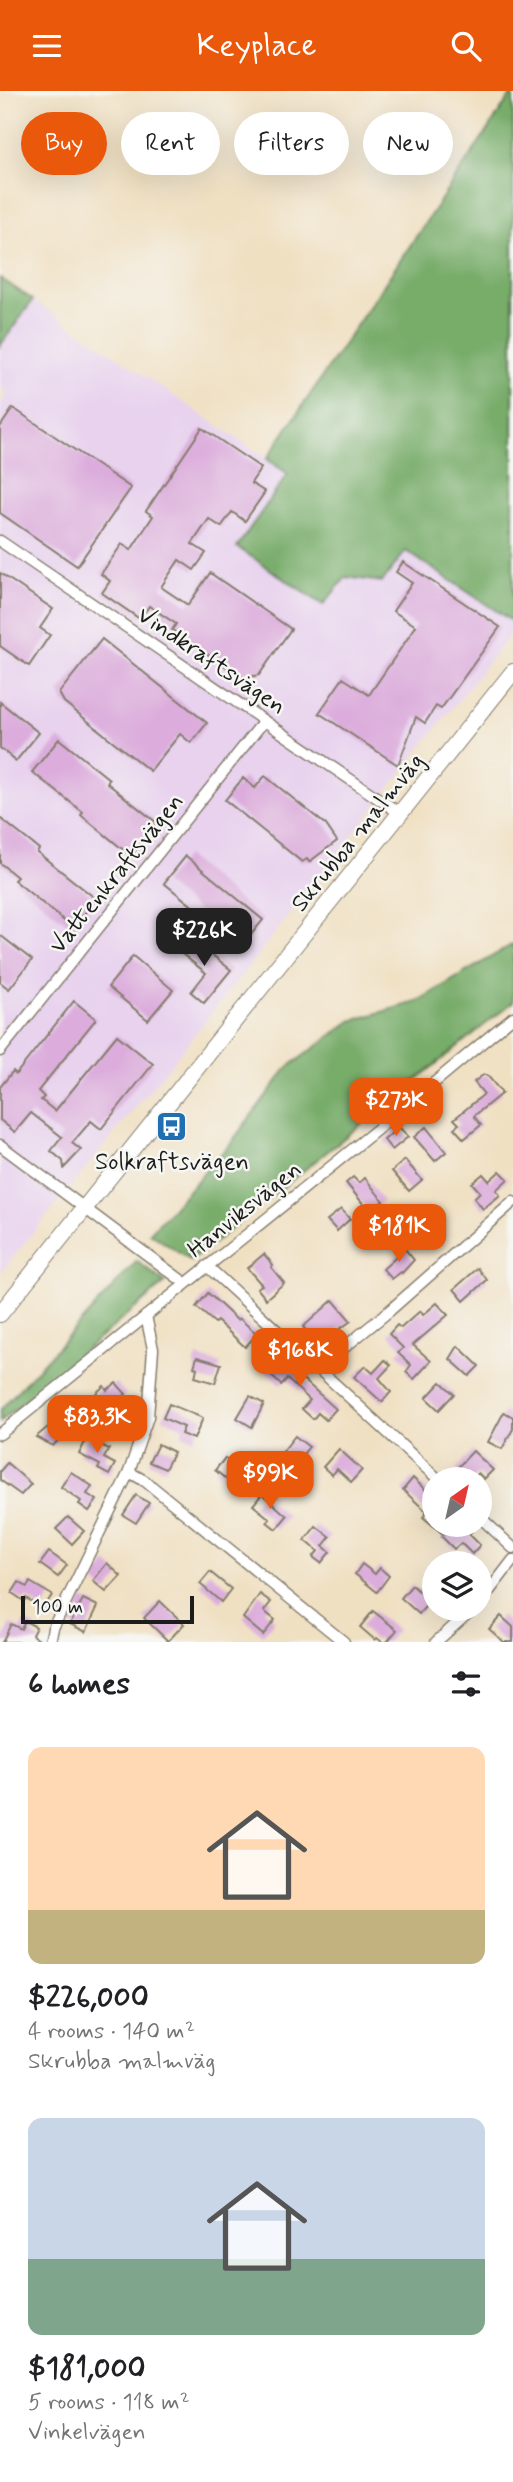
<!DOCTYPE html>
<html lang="en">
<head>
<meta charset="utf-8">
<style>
  :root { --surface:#fff; --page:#f2f2f2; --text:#202124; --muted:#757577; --accent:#ea580c }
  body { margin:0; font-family:Mynerve,sans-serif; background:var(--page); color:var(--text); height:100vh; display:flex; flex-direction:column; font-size:26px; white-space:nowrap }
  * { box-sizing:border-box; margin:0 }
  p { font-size:23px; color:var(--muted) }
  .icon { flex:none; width:38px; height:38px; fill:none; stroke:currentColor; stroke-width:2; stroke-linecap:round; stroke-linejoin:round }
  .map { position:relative; height:1551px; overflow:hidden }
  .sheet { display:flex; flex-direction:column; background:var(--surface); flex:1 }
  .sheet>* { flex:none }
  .banner { position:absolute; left:21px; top:21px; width:472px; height:63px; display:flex; gap:14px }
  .needle { width:46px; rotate:34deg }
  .fabs { position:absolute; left:422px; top:1376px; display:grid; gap:14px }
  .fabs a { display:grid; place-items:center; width:70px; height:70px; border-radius:50%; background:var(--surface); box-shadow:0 7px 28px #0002; font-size:35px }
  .scale { position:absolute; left:21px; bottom:18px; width:173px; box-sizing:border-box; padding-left:7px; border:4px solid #1c1c1c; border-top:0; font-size:19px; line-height:24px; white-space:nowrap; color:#1c1c1c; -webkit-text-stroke:5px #f6f6f2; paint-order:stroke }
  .price { position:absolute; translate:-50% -60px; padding:0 16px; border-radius:14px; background:var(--accent); color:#fff; font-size:23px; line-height:46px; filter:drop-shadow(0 2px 4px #0008) }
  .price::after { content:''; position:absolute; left:50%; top:42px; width:21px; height:16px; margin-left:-10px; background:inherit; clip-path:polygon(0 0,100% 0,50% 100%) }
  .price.selected { background:#222; color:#fff }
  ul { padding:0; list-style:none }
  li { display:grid; align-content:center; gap:14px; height:371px; padding:0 28px }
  li span { display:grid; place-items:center; height:217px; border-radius:14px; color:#555 }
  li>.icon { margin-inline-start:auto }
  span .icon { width:126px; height:126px; fill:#fffc; stroke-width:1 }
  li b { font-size:30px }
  h2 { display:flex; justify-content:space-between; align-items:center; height:84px; padding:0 28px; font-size:30px }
  .tag { padding:0 24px; border-radius:32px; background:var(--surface); box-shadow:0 7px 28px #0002; font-size:24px; line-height:63px }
  .tag.selected { background:var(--accent); color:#fff }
  header { display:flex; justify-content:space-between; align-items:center; height:91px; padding:0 28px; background:var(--accent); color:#fff; font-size:32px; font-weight:600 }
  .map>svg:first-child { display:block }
  .built { fill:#e8d2ee }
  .forest { fill:#77ac69; stroke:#4a6442; stroke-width:2 }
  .building { fill:#dcaddc }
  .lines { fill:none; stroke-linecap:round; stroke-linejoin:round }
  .street-casing { stroke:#867e6f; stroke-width:13 }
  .secondary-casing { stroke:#867e6f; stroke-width:18 }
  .street { stroke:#fff; stroke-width:10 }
  .secondary { stroke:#fff; stroke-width:16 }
  .labels { text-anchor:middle; stroke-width:5; stroke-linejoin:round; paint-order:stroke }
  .street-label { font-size:24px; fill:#1c1c1c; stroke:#f6f6f2 }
  .poi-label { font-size:24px; fill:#1c1c1c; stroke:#f6f6f2 }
</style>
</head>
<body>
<header><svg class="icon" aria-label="menu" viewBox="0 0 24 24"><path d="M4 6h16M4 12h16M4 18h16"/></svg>Keyplace<svg class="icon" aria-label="search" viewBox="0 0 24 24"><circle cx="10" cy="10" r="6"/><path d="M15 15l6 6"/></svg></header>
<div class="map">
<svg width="513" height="1551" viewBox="0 0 513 1551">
  <rect width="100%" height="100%" fill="#f6f6f2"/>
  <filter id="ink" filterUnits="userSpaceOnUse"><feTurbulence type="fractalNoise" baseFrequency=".0143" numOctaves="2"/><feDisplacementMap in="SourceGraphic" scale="14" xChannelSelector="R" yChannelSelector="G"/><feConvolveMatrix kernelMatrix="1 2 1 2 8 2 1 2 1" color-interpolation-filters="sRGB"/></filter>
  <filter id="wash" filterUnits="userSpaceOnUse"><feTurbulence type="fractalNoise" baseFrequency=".00686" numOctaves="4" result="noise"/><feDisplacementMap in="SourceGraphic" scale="28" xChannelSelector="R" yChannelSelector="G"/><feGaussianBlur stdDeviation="1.57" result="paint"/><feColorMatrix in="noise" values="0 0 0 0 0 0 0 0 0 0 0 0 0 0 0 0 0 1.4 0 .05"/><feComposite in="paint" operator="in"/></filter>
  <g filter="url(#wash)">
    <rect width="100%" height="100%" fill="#f0e0c2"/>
    <!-- built -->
    <path class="built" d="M33,209L288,382L238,456L322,513L346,486L382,490L406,460L513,531V540L173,971L0,1182V313L7,302L0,296V255Z"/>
    <!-- forest -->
    <g class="forest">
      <path d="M513,1V531L406,460L382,491L346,486L323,514L237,456L288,383L267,368Z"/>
      <path d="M0,187L33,209L0,255Z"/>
      <path d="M513,853V911L191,1170L150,1142L230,1053L287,977L351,930L416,911Z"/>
      <path d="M137,1170L165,1192L0,1331V1319Z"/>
    </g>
    <g id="blocks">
      <!-- building -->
      <g class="building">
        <path d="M13,317L131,397L77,475L0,422V336Z"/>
        <path d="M202,337L261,377L251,392L265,401L245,430L232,421L221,436L209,428L192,453L206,462L194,479L179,469L161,496L188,514L210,482L291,538L259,584L243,587L172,539L176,533L149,515L140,528L102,502L110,490L101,483L122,453L131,459L153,425L146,420Z"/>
        <path d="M403,471L500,536L441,618L436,615L425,632L416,626L398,674L319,622L343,587L369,604L416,535L393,520L412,492L396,481Z"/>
        <path d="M0,482L53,518L40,537L50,544L29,575L0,555Z"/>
        <path d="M102,548L207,632L191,652L180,643L150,680L64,611L59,602Z"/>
        <path d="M0,611L39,642L16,670L0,657Z"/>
        <path d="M59,648L109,688L107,692L157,732L131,765L81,724L83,721L32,681Z"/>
        <path d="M265,685L326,734L337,750L309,771L307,768L302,771L225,709L243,687L255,697Z"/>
        <path d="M0,727L39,758L37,761L96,808L73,837L14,789L17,786L0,772Z"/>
        <path d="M186,765L263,829L242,855L164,792Z"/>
        <path d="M0,844L32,869L9,898L0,891Z"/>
        <path d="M187,844L231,879L204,912L191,901L206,882L176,858Z"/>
        <path d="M133,865L173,899L148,929L108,896Z"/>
        <path d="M74,910L96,928L38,1000L44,1006L41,1009L55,1020L117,944L153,973L101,1038L91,1030L72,1052L81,1059L64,1077L63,1070L51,1060L62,1046L31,1022L15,1041L0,1029V996L13,980L16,983Z"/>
        <path d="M483,984H487L502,1002L474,1025L481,1034L464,1048L454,1037L459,1033L454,1028L484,1003L474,991Z"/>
        <path d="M399,1036L408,1046L392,1059L384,1049Z"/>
        <path d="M426,1036L446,1061L435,1070L414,1046Z"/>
        <path d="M405,1069L422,1089L409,1100L392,1080Z"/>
        <path d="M500,1080L508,1088L496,1099L500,1104L483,1118L474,1107L480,1101L472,1092L483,1083L489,1090Z"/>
        <path d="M353,1086L359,1092L365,1087L383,1110L370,1121L346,1092Z"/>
        <path d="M341,1118L350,1128L337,1140L327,1129Z"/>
        <path d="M405,1158L414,1169L402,1182L401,1181L392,1188L383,1178Z"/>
        <path d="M264,1163L273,1174L271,1176L284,1192L266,1208L257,1197L262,1194L247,1177Z"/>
        <path d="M478,1177L487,1189L464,1210L454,1198Z"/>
        <path d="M208,1202L237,1229L239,1227L257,1243L245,1256L217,1230L215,1232L196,1216Z"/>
        <path d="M333,1209L351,1230L327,1247L323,1242L315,1250L303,1236Z"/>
        <path d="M437,1212L448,1224L413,1254L431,1270L414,1288L406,1281L411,1274L398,1262L403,1257L389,1243L397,1234L401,1237L420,1220L423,1224Z"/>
        <path d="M458,1255L479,1275L469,1285L450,1268Z"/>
        <path d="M276,1264L336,1318L326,1329L318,1322L313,1328L302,1318L310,1309L287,1288L281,1294L263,1277Z"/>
        <path d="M197,1266L221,1273L215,1292L195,1286L197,1277L194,1276Z"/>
        <path d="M385,1269L391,1274L379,1287L391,1301L382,1311L354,1286L365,1275L373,1282Z"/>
        <path d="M441,1291L454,1303L439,1319L426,1307Z"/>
        <path d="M116,1292L126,1303L111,1319L109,1316L103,1321L97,1314L102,1309L96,1302L104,1295L107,1299Z"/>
        <path d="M250,1305L264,1313L252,1336L237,1327Z"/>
        <path d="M169,1313L203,1327L194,1348L181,1343L184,1336L163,1327Z"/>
        <path d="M66,1321L76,1329L53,1355L36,1346L55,1330L57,1332Z"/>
        <path d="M504,1321L513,1326V1338L502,1358L488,1351Z"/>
        <path d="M295,1345L309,1356L296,1371L283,1360Z"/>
        <path d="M87,1347L109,1358L104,1367L115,1373L109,1384L98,1378L100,1374L79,1363Z"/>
        <path d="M158,1353L174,1361L165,1378L149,1371Z"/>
        <path d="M339,1358L362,1379L351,1391L337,1378L332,1384L323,1376Z"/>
        <path d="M473,1360L493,1379L484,1388L478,1382L473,1388H466L456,1378Z"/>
        <path d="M225,1367L243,1382L233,1394L215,1379Z"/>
        <path d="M7,1372L31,1393L21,1404L0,1389V1380Z"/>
        <path d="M71,1381L92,1395L87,1403L97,1409L89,1420L79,1413L81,1410L61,1396Z"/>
        <path d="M413,1387L434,1407V1433H464L471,1441L469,1443L480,1454L472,1463L461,1452L454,1458L442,1446L444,1444L423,1426L427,1421L403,1399Z"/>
        <path d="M262,1403L287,1425L276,1438L267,1431L270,1428L253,1414Z"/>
        <path d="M136,1404L149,1412L136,1432L123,1424Z"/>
        <path d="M68,1426L84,1440L72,1453L56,1438Z"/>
        <path d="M316,1435L330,1446L323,1455L330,1461L321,1472L313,1466L318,1460L305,1449Z"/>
        <path d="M49,1461L67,1474L58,1486L40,1473Z"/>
        <path d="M107,1472L121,1485L106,1501L93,1490Z"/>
        <path d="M362,1473L375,1483L380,1477L389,1485L377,1501L355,1483Z"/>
        <path d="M210,1481L231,1498L221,1511L200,1493Z"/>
        <path d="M19,1491L27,1496L30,1491L52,1504L43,1518L26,1507L24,1510L12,1502Z"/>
        <path d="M412,1494L430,1510L419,1523L401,1507Z"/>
        <path d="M260,1503L271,1511L264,1520L275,1529L263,1544L243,1527Z"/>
        <path d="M83,1508L98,1515L86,1541L70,1533Z"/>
        <path d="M160,1510L184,1533L168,1550L144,1527Z"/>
        <path d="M373,1520L397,1539L387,1551H382L377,1547L375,1549L360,1536Z"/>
        <path d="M501,1525L513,1536V1551H504L489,1538Z"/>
        <path d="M25,1530L36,1536L32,1544L42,1551H2L11,1533L21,1538Z"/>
      </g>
    </g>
  </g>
  <g filter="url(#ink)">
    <use href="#blocks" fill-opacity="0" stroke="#867e6f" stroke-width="2"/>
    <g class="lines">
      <defs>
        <g id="street">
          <path d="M0,450L401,723"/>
          <path d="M0,960L264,630"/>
          <path d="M0,1054L185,1192"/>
          <path d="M207,1175L438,1388"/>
          <path d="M319,1277L388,1221L513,1111"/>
          <path d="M0,1343L411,1011L513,926"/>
          <path d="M129,1381L145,1390L344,1551"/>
          <path d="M480,1426L513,1457"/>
          <path d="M480,1512L513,1469"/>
          <path d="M50,1551L53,1537L129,1381L148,1326L153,1258L146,1225"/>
          <path d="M436,1551L474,1517"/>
        </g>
        <path id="secondary" d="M0,1223L513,581"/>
      </defs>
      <!-- street casing -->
      <use href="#street" class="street-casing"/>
      <!-- secondary casing -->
      <use href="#secondary" class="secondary-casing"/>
      <!-- street -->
      <use href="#street" class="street"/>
      <!-- secondary -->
      <use href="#secondary" class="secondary"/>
    </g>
  </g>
  <!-- icons -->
  <defs>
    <symbol id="bus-square" viewBox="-11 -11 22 22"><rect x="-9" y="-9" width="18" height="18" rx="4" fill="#1f6fb2" stroke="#f6f6f2"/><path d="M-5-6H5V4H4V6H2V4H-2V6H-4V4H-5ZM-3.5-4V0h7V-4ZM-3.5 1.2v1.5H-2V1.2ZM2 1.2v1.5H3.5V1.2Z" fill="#fff"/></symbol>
  </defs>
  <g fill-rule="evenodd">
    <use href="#bus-square" x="154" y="1018" width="35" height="35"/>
  </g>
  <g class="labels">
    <!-- street labels -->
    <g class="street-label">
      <text transform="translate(212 569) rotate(34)" y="8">Vindkraftsvägen</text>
      <text transform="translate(357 741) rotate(-51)" y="8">Skrubba malmväg</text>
      <text transform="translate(116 782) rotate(-51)" y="8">Vattenkraftsvägen</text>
      <text transform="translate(244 1118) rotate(-39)" y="8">Hanviksvägen</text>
    </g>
    <!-- poi labels -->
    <g class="poi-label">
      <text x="172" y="1078">Solkraftsvägen</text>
    </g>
  </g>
</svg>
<div class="fabs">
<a><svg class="needle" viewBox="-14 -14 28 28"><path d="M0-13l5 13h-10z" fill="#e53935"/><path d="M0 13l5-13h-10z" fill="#757577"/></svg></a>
<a><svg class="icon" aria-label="layers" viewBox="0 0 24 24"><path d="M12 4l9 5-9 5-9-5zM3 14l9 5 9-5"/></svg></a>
</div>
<div class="scale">100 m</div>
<b class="price selected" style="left:204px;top:877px">$226K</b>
<b class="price" style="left:396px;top:1047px">$273K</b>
<b class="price" style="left:399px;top:1173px">$181K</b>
<b class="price" style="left:300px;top:1297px">$168K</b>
<b class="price" style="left:97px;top:1364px">$83.3K</b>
<b class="price" style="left:270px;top:1420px">$99K</b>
<div class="banner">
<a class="tag selected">Buy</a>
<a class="tag">Rent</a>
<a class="tag">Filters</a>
<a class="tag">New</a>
</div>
</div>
<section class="sheet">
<h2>6 homes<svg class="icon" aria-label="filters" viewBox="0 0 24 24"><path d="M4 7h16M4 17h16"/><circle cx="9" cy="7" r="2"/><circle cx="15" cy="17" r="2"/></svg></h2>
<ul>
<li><span style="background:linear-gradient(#ffd9b3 75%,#c2b280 0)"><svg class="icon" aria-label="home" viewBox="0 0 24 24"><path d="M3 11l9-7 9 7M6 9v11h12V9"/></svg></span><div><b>$226,000</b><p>4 rooms · 140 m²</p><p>Skrubba malmväg</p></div></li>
<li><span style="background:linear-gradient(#c9d6e8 65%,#7fa58c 0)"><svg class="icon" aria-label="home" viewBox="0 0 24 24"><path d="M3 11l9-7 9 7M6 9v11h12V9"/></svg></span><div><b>$181,000</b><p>5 rooms · 118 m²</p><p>Vinkelvägen</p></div></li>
</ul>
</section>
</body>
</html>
